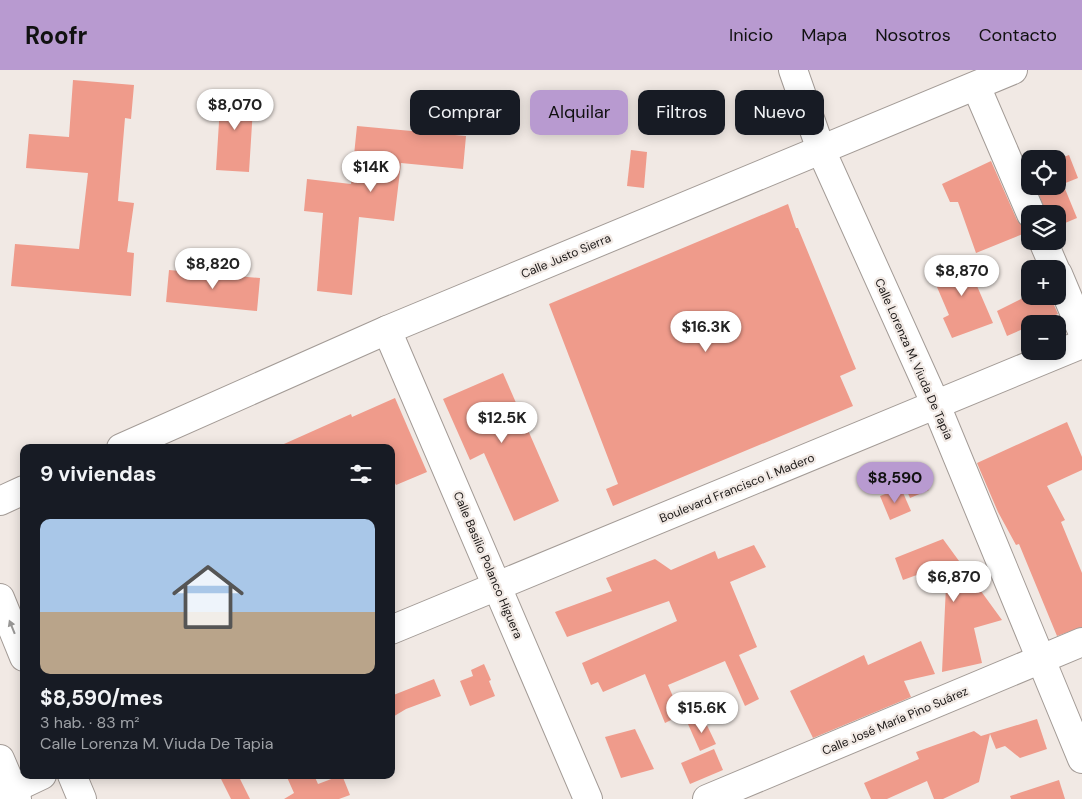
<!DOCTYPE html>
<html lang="es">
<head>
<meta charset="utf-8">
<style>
  :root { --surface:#171b24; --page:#242831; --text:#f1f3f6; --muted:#9ea1a6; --line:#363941; --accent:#b89ad0 }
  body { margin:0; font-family:"DM Sans",sans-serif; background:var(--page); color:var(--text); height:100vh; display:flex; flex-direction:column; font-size:19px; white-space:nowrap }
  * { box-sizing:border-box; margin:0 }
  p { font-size:16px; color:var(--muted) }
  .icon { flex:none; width:28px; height:28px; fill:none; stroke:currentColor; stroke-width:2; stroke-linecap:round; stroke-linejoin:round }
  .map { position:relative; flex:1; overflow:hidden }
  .drawer { position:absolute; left:20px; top:374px; width:375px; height:335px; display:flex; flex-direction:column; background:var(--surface); border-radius:10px; box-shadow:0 2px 12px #0003 }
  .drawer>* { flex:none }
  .guide { position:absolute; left:410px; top:20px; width:475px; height:45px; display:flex; gap:10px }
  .buttons { position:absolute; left:1021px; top:80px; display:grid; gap:10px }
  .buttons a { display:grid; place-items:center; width:45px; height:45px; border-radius:10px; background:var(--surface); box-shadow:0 2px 12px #0003; font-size:25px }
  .price { position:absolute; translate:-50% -42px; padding:0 11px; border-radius:18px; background:#fff; color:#222; font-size:16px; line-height:32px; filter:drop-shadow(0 1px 2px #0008) }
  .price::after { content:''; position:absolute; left:50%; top:30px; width:15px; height:11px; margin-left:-8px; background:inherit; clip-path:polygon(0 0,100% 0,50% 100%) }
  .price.on { background:var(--accent); color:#111 }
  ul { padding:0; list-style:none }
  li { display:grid; align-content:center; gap:10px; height:265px; padding:0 20px }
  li+li { border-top:1px solid var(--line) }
  li span { display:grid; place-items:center; height:155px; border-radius:10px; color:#555 }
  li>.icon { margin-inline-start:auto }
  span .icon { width:90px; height:90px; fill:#fffc; stroke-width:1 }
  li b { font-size:21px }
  h2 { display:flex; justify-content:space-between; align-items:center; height:60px; padding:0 20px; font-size:21px }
  .pill { padding:0 18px; border-radius:10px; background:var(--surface); box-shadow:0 2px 12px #0003; font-size:18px; line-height:45px }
  .pill.on { background:var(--accent); color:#111 }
  header { display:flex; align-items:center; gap:30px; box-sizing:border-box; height:70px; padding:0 25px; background:var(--accent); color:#111 }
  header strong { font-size:24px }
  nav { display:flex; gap:28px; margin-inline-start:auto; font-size:18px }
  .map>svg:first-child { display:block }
  .building { fill:#ef9b8b }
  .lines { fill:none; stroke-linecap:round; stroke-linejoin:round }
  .minor-casing { stroke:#a39b96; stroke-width:30 }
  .minor { stroke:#fff; stroke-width:28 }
  .oneway { fill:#989796 }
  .labels { text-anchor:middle; stroke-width:4.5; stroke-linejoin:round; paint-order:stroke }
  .street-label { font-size:12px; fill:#1a1716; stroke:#f1e9e4 }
</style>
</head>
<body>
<header>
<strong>Roofr</strong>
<nav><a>Inicio</a><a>Mapa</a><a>Nosotros</a><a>Contacto</a></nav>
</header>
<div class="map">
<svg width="1082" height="729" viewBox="0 0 1082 729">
  <rect width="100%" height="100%" fill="#f1e9e4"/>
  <!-- building -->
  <g class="building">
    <path d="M73,10L134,15L131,49L125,48L118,131L134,133L127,182L134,183L131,226L11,216L15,174L79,179L88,103L26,98L29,64L69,67Z"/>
    <path d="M221,20L254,22L249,102L216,100Z"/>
    <path d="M357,56L466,66L463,99L401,93L394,151L359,147L352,225L317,221L323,143L304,141L307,109L351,114Z"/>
    <path d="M631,80L647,82L644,118L627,116Z"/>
    <path d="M1069,85L1078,108L1063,114L1077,148L1058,156V144H1046L1036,116H1058V89Z"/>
    <path d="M991,91L1017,150L1030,161L976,183L958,132H950L942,114Z"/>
    <path d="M788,134L796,158H798L856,299L840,306L853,336L613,436L606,419L618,414L549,234Z"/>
    <path d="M970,186L983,213L977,216L993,253L952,268L943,248L949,245L931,203Z"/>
    <path d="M169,200L260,208L257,241L166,232Z"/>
    <path d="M1027,226H1050L1058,244L1030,254V256L1007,266L997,241Z"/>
    <path d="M503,303L559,431L514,451L484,383L470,390L443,329Z"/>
    <path d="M395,328L427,402L396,415L391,405V378H275L351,344L352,347Z"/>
    <path d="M1067,352L1082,387V400L1047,416L1065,450L1061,452L1082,503V557L1057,566L1019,474L1016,475L998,442L977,393Z"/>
    <path d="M921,402L929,420L910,428L902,410Z"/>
    <path d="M901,418L911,441L890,450L880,426Z"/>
    <path d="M943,469L1002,550L974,558L982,593L942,602L947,494L903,510L895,488Z"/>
    <path d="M754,475L766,497L730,512L757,577L739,585L759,629L745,636L725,591L668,615L681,645L665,653L645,604L603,622L598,612L591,615L582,593L677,551L669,531L567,567L555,542L612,521L606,508L655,489L671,500L715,481L718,489Z"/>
    <path d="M921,571L935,604L904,611L911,627L813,668L790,621L864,585L868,595Z"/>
    <path d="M484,594L491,610L489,611L495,626L470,636L460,611L473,606L471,600Z"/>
    <path d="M434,609L441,626L406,639L391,648V626Z"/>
    <path d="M703,647L716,674L700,681L688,654Z"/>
    <path d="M1037,649L1047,679L1020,688L1005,676L996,679L990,664L979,712L943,729H934L927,711L887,729H871L864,713L919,689L916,682L974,661L981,666Z"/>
    <path d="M635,659L654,699L621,708L605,667Z"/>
    <path d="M714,679L723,700L690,714L681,693Z"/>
    <path d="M219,705H238L250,729H231Z"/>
    <path d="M286,705H314L318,714L342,705L350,725L339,729H284L294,723Z"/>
    <path d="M1059,710L1065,729H1011L1010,726Z"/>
  </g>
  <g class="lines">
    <defs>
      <g id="minor">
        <path d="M793,0L821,80L936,335L1082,689"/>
        <path d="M976,16L1031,144"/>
        <path d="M1043,171L1055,199"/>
        <path d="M1058,204L1082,261"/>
        <path d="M387,260L588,729"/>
        <path d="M121,378L387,260L1013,0"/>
        <path d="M0,431L24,420"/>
        <path d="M0,528L24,587"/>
        <path d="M391,560L1082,274"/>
        <path d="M0,689L17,729"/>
        <path d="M72,705L82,729"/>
        <path d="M0,725L42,705"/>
        <path d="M707,729L1082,572"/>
      </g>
    </defs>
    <!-- minor casing -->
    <use href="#minor" class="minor-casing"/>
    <!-- minor -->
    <use href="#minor" class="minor"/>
  </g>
  <!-- one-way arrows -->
  <defs><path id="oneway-solid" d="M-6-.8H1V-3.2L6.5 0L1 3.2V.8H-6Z" transform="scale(1.25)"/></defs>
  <use class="oneway" href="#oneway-solid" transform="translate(12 557) rotate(-112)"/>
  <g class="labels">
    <!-- street labels -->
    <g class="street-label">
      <text transform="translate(566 186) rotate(-23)" y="4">Calle Justo Sierra</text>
      <text transform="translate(914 289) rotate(66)" y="4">Calle Lorenza M. Viuda De Tapia</text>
      <text transform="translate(737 418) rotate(-22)" y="4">Boulevard Francisco I. Madero</text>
      <text transform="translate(488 495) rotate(67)" y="4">Calle Basilio Polanco Higuera</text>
      <text transform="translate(895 651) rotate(-23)" y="4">Calle José María Pino Suárez</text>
    </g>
  </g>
</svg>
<div class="buttons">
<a><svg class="icon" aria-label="locate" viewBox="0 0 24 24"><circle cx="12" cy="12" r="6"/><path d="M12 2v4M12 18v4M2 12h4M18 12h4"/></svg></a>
<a><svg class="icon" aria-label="layers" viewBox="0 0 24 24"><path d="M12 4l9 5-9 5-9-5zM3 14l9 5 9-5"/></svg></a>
<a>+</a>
<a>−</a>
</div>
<b class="price" style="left:235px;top:61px">$8,070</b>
<b class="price" style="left:371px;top:123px">$14K</b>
<b class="price" style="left:213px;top:220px">$8,820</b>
<b class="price" style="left:962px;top:227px">$8,870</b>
<b class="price" style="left:706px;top:283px">$16.3K</b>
<b class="price" style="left:502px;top:374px">$12.5K</b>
<b class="price on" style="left:895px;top:434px">$8,590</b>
<b class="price" style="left:954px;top:533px">$6,870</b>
<b class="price" style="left:702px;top:664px">$15.6K</b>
<div class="guide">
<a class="pill">Comprar</a>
<a class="pill on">Alquilar</a>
<a class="pill">Filtros</a>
<a class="pill">Nuevo</a>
</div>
<section class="drawer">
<h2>9 viviendas<svg class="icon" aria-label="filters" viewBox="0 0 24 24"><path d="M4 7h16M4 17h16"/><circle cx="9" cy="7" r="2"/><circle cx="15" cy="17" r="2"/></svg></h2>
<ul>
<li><span style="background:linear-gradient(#a9c7e8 60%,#b9a48a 0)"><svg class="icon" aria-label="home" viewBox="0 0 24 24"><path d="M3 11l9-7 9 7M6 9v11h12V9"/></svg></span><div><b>$8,590/mes</b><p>3 hab. · 83 m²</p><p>Calle Lorenza M. Viuda De Tapia</p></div></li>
</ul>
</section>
</div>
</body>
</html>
